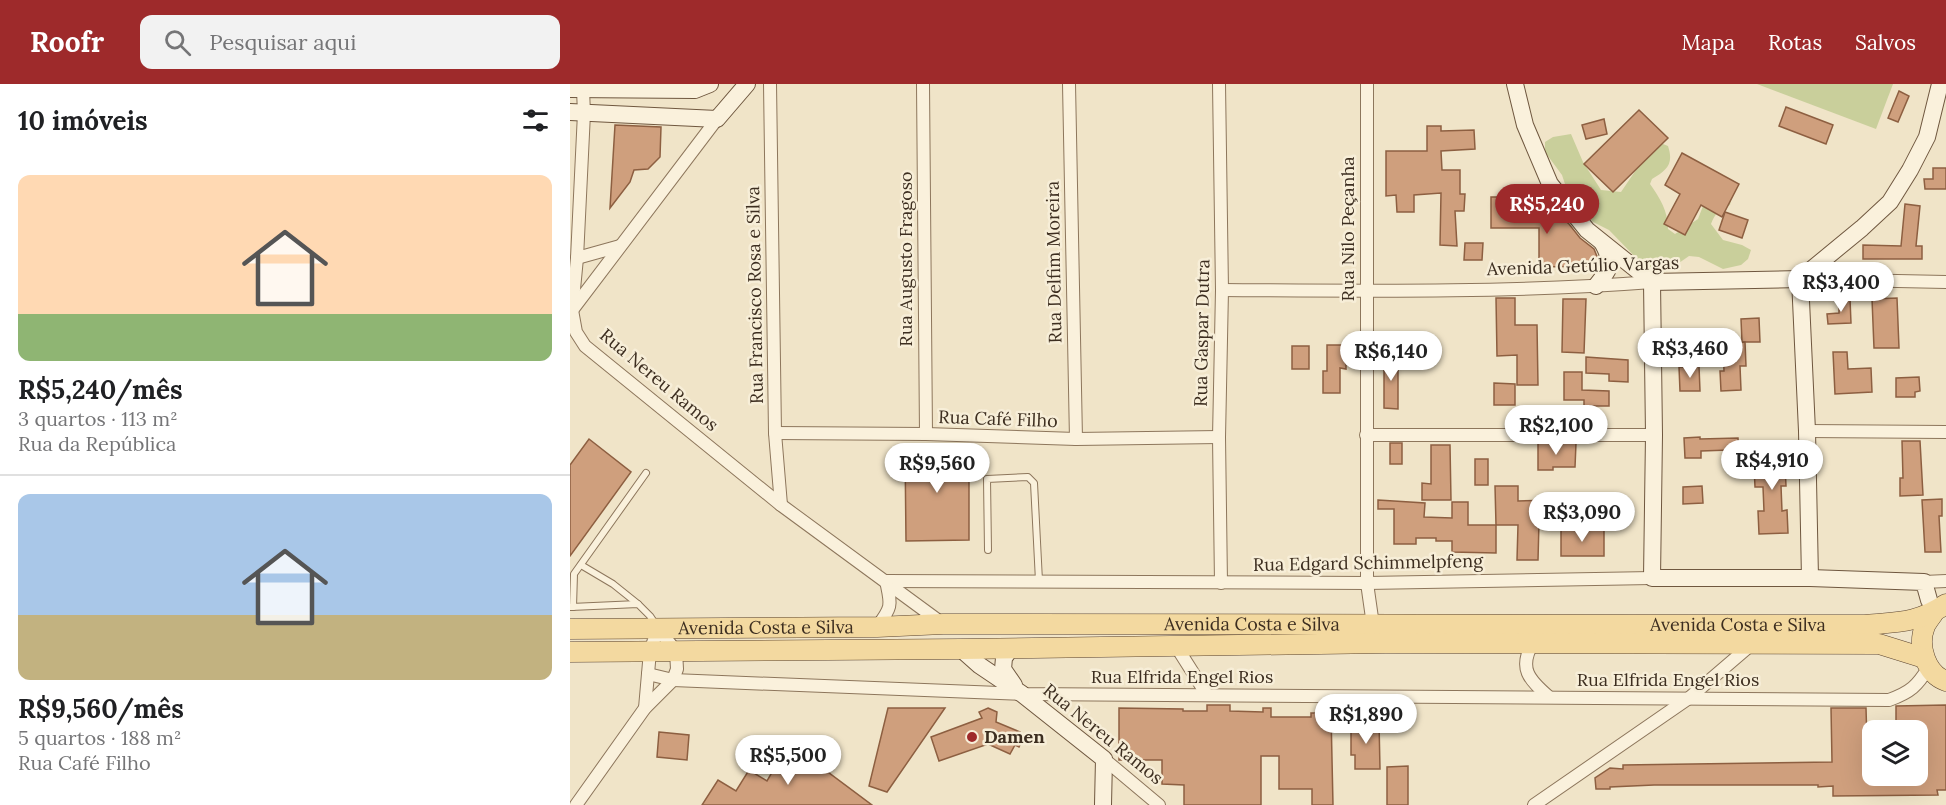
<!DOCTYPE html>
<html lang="pt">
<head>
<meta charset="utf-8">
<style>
  :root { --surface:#fff; --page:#f2f2f2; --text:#202124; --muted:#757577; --line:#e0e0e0; --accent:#9e2a2b }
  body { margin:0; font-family:Lora,serif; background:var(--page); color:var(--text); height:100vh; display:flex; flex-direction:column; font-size:22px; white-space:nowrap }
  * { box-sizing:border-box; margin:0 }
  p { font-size:20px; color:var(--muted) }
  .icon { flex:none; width:33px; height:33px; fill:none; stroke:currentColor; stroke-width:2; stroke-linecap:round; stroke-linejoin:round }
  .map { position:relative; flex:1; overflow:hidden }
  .sheet { display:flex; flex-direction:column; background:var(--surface); width:570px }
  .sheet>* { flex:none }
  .tools { position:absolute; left:1292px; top:636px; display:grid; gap:12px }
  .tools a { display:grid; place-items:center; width:66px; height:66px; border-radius:12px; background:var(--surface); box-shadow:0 6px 24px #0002; font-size:30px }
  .price { position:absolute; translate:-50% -51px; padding:0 14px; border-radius:21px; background:#fff; color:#222; font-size:20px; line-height:39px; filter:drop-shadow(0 2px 3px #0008) }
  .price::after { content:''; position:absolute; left:50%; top:36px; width:18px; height:14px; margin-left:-9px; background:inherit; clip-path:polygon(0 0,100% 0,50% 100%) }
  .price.current { background:var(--accent); color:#fff }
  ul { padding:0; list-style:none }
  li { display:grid; align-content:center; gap:12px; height:318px; padding:0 18px }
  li+li { border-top:2px solid var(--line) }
  li span { display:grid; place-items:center; height:186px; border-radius:12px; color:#555 }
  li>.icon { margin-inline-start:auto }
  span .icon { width:108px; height:108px; fill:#fffc; stroke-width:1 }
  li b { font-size:26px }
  h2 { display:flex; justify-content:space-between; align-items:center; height:72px; padding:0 18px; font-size:26px }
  header { display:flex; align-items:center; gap:36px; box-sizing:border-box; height:84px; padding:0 30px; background:var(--accent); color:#fff }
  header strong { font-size:28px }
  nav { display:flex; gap:33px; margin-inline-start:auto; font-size:21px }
  .search { width:420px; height:54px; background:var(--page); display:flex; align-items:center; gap:15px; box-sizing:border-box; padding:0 21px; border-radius:12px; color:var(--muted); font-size:22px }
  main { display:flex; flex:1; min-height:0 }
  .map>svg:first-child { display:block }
  .green { fill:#c9cf9b }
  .building { fill:#cf9f7d; stroke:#8d5f41; stroke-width:1.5 }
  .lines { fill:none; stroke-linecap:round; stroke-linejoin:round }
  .lane-casing { stroke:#8d765c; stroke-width:8 }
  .street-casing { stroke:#8d765c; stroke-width:14 }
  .secondary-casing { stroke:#6f573f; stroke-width:18 }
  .primary-casing { stroke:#5b4430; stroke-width:21 }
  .lane { stroke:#faf1dc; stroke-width:6 }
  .street { stroke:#faf1dc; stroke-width:12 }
  .secondary { stroke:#faf1dc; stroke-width:16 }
  .primary { stroke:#f3d9a0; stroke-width:20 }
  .poi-dot { fill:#9e2a2b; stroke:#f7eed8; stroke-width:2 }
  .labels { text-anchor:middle; stroke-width:5; stroke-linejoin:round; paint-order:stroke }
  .street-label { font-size:18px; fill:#3d2e20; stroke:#f7eed8 }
  .poi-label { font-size:18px; font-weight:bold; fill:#3d2e20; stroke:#f7eed8; text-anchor:start }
</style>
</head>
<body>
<header>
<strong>Roofr</strong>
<div class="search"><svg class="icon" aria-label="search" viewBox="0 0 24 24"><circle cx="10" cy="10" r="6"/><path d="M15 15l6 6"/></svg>Pesquisar aqui</div>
<nav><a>Mapa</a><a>Rotas</a><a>Salvos</a></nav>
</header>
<main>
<section class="sheet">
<h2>10 imóveis<svg class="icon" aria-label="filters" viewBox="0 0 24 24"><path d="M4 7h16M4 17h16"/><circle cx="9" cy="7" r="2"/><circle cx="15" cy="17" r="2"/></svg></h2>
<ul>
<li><span style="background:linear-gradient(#ffd9b3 75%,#8fb573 0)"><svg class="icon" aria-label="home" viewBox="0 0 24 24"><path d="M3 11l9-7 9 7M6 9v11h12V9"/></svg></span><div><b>R$5,240/mês</b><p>3 quartos · 113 m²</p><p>Rua da República</p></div></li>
<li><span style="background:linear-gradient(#a9c7e8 65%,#c2b280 0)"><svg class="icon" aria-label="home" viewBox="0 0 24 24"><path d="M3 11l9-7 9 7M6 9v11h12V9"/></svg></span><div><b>R$9,560/mês</b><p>5 quartos · 188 m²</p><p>Rua Café Filho</p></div></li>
</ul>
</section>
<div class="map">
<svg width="1376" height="721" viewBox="0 0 1376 721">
  <rect width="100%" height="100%" fill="#f0e4c8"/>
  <!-- green -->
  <g class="green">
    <path d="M1187,0H1323L1306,45Z"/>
    <path d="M1001,50L1013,78L1031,106L1051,108L1083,61L1093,60L1098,62C1104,80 1097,86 1082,95L1080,100C1090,114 1098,127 1098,145L1105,150L1128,135L1138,109L1162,111L1160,121C1150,125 1145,129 1141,140L1153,156L1172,161L1181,166L1178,175L1171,181L1153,185L1129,173L1119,172L1096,188L1087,189L1078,186L1039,146L1023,138L998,109L992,91L975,68V58L983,53Z"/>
  </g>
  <!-- building -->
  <g class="building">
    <path d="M1329,7L1339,12L1328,38L1318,34Z"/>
    <path d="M1216,23L1263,41L1256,60L1209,42Z"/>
    <path d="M1069,26L1098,54L1043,108L1014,80Z"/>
    <path d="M1034,35L1037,50L1016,55L1012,41Z"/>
    <path d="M45,41L91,43L90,73L78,85L64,86L60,98L40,124Z"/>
    <path d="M857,42H871V47L904,46L905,65L871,67L872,86H890V110H895L894,127H885L887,162L870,161L871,109L844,111V128H827L826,111L816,112V67H857Z"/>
    <path d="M1112,69L1169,100L1152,133L1131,121L1115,151L1094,140L1110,110L1095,101Z"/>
    <path d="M1363,84H1376V105H1355L1354,95H1363Z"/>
    <path d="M921,113H932V126H968V115L999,140L1010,154L1024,165L1028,175V182L969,183V144H921Z"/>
    <path d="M1335,120L1350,122L1346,162H1352V175H1293V161L1331,162Z"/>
    <path d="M1155,128L1178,136L1172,154L1149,146Z"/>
    <path d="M895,159H913L912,176H894Z"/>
    <path d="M926,214H945V241H967L968,301H947V271L927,272Z"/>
    <path d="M1327,214L1329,264H1304L1302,215Z"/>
    <path d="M993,215H1016L1014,269L992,268Z"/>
    <path d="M1269,215H1280L1281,239L1258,240L1257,230L1269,229Z"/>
    <path d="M1189,234L1190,258H1172L1171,235Z"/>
    <path d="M1175,258L1176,282H1170L1171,306L1151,307L1150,287H1154L1153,259Z"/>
    <path d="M757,261H776V285L770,284V309H753V287H757Z"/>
    <rect x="722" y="262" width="17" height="23"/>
    <path d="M1263,268H1277L1278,285L1301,284L1302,308L1265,310Z"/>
    <path d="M814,272H828V325L814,324Z"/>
    <path d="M1016,273L1058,276V298L1039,297V290L1016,289Z"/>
    <path d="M1129,282L1130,307H1110L1109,283Z"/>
    <path d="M994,288H1012V306L1039,307V322H1014V316H994Z"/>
    <path d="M1349,293L1350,307L1345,308V313H1326V294Z"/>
    <path d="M924,299L945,300V321H924Z"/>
    <path d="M1130,353V355L1168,354L1169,378L1159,379V366L1131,367V374H1115L1114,354Z"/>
    <path d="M19,355L61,388L0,472V381Z"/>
    <path d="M1332,357H1350L1353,411L1330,412V394H1333Z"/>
    <rect x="820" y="359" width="12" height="21"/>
    <path d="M968,359H1006L1005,383H983V386H968Z"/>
    <path d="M1197,359H1214L1216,402H1211L1212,427L1217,426L1218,449L1189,450L1188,427H1194L1193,403H1185L1184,382L1198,381Z"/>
    <path d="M861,361H880L881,416H852V399L861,400Z"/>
    <path d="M335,364H399V456L336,457Z"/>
    <rect x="905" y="375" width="13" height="26"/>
    <path d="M925,402H948V417L990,416V438H969L968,476H947L948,441H926Z"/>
    <path d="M1132,402L1133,419L1113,420V403Z"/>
    <path d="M1372,415V432H1369L1371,468H1355L1352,416Z"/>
    <path d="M808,416L855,419L854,433L882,434V418H898V441H926V469L882,468V457H866V454H846V460H824V425H808Z"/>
    <path d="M991,445L1034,446V472H991Z"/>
    <path d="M637,621H660V627L693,628V624H701V633H741V629H761L763,721H742V705H709V672H691V721H614V701L592,700V676H549V624L613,625V627H637Z"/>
    <path d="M1376,621V706H1367L1368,711L1263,712V702L1248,703V701H1084L1040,703V705H1026L1025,694L1040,684L1053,685V681L1262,678L1261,624H1296L1297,659H1302V692H1347V646H1326V622Z"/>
    <path d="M318,624H375L317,708L299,702Z"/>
    <path d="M418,624L427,628L426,638L450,648L449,652L453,654L449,663L445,661L440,670L418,660L369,677L361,653L412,634L409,628Z"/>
    <path d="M781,638H809L810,685H785V671H781Z"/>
    <path d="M89,648L119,651L117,676L87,673Z"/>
    <path d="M219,659L302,721H132L148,696L166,707L179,686L197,697Z"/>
    <path d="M838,682V721H817V683Z"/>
  </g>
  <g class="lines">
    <defs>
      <g id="lane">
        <path d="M418,466L417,395L458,393L464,399L469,497"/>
        <path d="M11,481L43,500L68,520"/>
        <path d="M1,523L68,520L80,532L86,541"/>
        <path d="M3,523L4,490L76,389"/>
      </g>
      <g id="street">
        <path d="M200,0L205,349L211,421"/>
        <path d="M353,0L356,350"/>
        <path d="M499,0L506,355"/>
        <path d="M649,0L652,206L649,353L651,499"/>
        <path d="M797,0V499L803,541"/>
        <path d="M13,6L14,29L7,174L2,226L6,248L15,262L211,421L373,540"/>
        <path d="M7,174L50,162"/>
        <path d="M1230,195L1376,198"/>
        <path d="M652,206C795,207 939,209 1082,198"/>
        <path d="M3,225L147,35"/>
        <path d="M1237,347L1376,348"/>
        <path d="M205,349L356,350L506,355L649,353"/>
        <path d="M796,351H1084"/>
        <path d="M316,497L797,499L1082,494"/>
        <path d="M1354,498L1376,497"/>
        <path d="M307,543C323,522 321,521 316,497"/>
        <path d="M963,559C948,584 959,596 979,613"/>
        <path d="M606,562L637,611"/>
        <path d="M78,590L103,596L452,610L1319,616C1341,608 1347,602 1359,583"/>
        <path d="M75,624L80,567L88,545"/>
        <path d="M534,675L589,721"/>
        <path d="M6,721L75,624L103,596L107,585L106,567L88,545"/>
        <path d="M964,721L1119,614L1182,560"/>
      </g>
      <g id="secondary">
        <path d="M945,0L955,41L980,100L1017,146L1082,198"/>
        <path d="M0,5L125,6L140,0"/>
        <path d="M0,28L147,35L177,0"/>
        <path d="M1230,195L1237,347L1240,494"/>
        <path d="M1230,195L1292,144L1320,118L1340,86L1357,53L1370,0"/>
        <path d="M1082,198L1084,351L1082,494H1240L1354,498L1359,516L1365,528"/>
        <path d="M1082,198L1230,195"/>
        <path d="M1026,202C1040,185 1044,180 1033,160"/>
        <path d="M441,564L434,574L433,585L444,601"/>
        <path d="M391,565L409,581L452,610L534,675L533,721"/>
      </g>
      <g id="primary">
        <path d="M1363,530C1360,534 1357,538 1355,542C1347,562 1356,590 1376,597"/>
        <path id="s1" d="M0,545L307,543L373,540L1295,541C1328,538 1348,539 1376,520"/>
        <path d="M0,568L391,565L815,559L1309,560L1354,574"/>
      </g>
    </defs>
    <!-- lane casing -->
    <use href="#lane" class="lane-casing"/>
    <!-- street casing -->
    <use href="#street" class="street-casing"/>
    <!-- secondary casing -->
    <use href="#secondary" class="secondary-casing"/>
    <!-- primary casing -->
    <use href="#primary" class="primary-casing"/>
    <!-- lane -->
    <use href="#lane" class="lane"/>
    <!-- street -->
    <use href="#street" class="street"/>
    <!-- secondary -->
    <use href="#secondary" class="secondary"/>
    <!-- primary -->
    <use href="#primary" class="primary"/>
  </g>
  <!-- markers -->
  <circle class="poi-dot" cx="402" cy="653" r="6"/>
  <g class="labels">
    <!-- street labels -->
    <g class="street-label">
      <text transform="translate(778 145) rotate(-90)" y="6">Rua Nilo Peçanha</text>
      <text transform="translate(336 175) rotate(-90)" y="6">Rua Augusto Fragoso</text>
      <text transform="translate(484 178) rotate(-91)" y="6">Rua Delfim Moreira</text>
      <text transform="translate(1013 182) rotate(-2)" y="6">Avenida Getúlio Vargas</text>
      <text transform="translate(185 211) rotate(-91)" y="6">Rua Francisco Rosa e Silva</text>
      <text transform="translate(632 249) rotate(-89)" y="6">Rua Gaspar Dutra</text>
      <text transform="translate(89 296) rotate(40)" y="6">Rua Nereu Ramos</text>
      <text transform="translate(428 335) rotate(2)" y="6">Rua Café Filho</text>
      <text transform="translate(798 479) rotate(-1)" y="6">Rua Edgard Schimmelpfeng</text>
      <text dy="6" stroke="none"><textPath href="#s1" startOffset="682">Avenida Costa e Silva</textPath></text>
      <text dy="6" stroke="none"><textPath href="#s1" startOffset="1168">Avenida Costa e Silva</textPath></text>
      <text dy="6" stroke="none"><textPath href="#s1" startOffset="196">Avenida Costa e Silva</textPath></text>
      <text x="612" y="599">Rua Elfrida Engel Rios</text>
      <text x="1098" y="602">Rua Elfrida Engel Rios</text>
      <text transform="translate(533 650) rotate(39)" y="6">Rua Nereu Ramos</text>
    </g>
    <!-- poi labels -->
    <g class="poi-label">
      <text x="414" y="659">Damen</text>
    </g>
  </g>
</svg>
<div class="tools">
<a><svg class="icon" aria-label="layers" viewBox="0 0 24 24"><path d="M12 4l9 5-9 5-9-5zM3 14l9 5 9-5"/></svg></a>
</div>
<b class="price current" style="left:977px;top:151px">R$5,240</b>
<b class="price" style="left:1271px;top:229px">R$3,400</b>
<b class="price" style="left:1120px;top:295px">R$3,460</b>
<b class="price" style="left:821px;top:298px">R$6,140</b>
<b class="price" style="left:986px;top:372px">R$2,100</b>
<b class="price" style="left:1202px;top:407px">R$4,910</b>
<b class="price" style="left:367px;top:410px">R$9,560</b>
<b class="price" style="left:1012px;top:459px">R$3,090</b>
<b class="price" style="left:796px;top:661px">R$1,890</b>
<b class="price" style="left:218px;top:702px">R$5,500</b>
</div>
</main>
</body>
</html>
